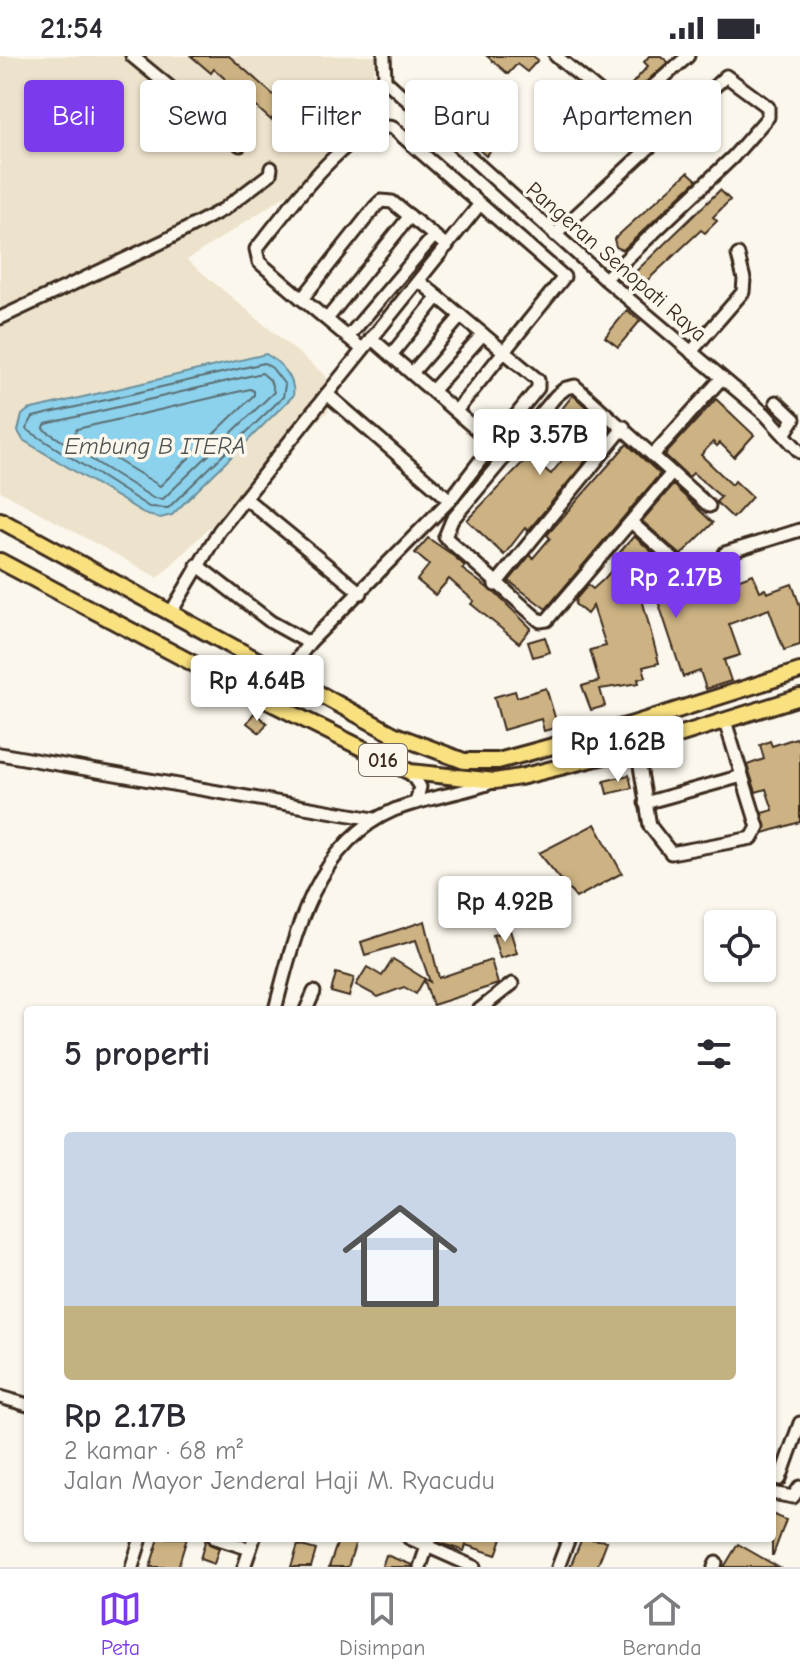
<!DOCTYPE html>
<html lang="id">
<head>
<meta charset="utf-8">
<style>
  :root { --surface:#fff; --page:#f2f2f3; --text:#2b2b33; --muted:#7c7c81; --line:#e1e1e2; --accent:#7c3aed }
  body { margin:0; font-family:"Comic Neue",sans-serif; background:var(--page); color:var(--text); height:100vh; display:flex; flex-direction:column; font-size:30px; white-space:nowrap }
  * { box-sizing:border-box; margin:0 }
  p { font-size:26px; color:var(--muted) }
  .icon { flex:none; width:44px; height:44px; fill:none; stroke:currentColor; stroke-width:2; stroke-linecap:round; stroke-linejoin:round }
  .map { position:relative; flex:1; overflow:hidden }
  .drawer { position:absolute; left:24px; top:950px; width:752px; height:536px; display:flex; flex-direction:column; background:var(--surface); border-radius:8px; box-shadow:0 2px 6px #0004 }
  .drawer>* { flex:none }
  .banner { position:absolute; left:24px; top:24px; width:752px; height:72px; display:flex; gap:16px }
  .controls { position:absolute; left:704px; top:854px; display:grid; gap:16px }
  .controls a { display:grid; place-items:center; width:72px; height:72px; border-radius:8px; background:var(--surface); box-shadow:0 2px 6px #0004; font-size:40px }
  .price { position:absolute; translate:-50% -68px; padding:0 18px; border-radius:8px; background:#fff; color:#222; font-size:26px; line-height:52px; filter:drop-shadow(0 2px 4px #0008) }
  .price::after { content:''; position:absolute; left:50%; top:48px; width:24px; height:18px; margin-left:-12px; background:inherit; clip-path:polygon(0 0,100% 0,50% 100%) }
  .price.on { background:var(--accent); color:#fff }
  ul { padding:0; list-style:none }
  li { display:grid; align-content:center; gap:16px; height:424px; padding:0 40px }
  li+li { border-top:2px solid var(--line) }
  li span { display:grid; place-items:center; height:248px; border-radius:8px; color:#555 }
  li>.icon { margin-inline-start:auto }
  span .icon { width:144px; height:144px; fill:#fffc; stroke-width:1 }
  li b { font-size:34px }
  h2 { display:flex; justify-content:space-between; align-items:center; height:96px; padding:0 40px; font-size:34px }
  .tag { padding:0 28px; border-radius:8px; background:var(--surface); box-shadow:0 2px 6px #0004; font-size:28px; line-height:72px }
  .tag.on { background:var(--accent); color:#fff }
  .status { display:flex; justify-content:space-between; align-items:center; height:56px; padding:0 40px; background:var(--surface); direction:ltr }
  .status svg { height:22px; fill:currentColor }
  .tabs { display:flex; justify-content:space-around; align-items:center; height:112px; border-top:2px solid var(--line); background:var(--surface); font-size:22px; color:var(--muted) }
  .tabs a { display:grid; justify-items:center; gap:4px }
  .tabs .on { color:var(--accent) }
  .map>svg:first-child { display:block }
  .built { fill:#ede3cc }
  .water { fill:#8cd2ed; stroke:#6c8f9a; stroke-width:2 }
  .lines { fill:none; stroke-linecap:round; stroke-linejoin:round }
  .shore { stroke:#5b6d71; stroke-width:2 }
  .building { fill:#cdb383; stroke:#3b2a1e; stroke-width:2 }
  .minor-casing { stroke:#3b2a1e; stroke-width:17 }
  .major-casing { stroke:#3b2a1e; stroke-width:20 }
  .minor { stroke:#fbf7ec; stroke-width:11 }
  .major { stroke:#fae180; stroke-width:14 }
  .labels { text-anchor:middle; stroke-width:7; stroke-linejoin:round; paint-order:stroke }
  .shield { fill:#fbf7ec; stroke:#75685c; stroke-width:2 }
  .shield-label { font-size:20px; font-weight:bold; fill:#3b2a1e }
  .street-label { font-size:22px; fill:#3b2a1e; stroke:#fbf7ec }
  .water-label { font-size:24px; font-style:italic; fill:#4f5452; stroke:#fbf7ec }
</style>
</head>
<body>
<div class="status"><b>21:54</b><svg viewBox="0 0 49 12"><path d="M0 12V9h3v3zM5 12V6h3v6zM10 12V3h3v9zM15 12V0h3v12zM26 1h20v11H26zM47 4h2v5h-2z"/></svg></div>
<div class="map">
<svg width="800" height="1511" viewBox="0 0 800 1511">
  <rect width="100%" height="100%" fill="#fbf7ec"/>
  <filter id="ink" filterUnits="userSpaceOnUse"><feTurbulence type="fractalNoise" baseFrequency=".0125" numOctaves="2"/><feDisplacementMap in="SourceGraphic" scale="16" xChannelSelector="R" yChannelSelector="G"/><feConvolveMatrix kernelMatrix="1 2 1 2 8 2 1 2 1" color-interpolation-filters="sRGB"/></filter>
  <g filter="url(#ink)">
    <!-- built -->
    <path class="built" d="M0,0H385L373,16L392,33L302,129L187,204L326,320L331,336L328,355L158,522L0,435Z"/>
    <!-- water -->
    <path class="water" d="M266,298C281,307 296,322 293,340L172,459L160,462L147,459L23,384L18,375L22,359L28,354Z"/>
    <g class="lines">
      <!-- shore -->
      <g class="shore">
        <path d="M264,307L272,312L285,329L283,341L168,452L149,451L26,373L33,361Z"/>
        <path d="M262,317L270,324L274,336L163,443L153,442L43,373L46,368Z"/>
        <path d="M250,333L254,335V339L160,430L74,378L77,373Z"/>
      </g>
    </g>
    <!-- building -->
    <g class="building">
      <path d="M191,0H229L284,48L271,64L214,13L211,17Z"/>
      <path d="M487,0H533L538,4L527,16L517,8L508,18Z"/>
      <path d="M649,0H661L668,6L636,35L630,30L648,10L644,6Z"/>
      <path d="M489,76L499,85L486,100L476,91Z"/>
      <path d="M688,116L697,124L623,194L616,191L614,183Z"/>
      <path d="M720,134L730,144L713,161L717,165L705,177L701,174L637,234L627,224Z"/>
      <path d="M627,254L640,265L618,291L605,281Z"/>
      <path d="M573,339L611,374L528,475L525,472L504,499L467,464L529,400L551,418L563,403L538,383Z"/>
      <path d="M716,343L754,379L734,401L720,387L717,390L713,386L701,399L732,429L735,425L752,441L733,462L716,446L721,441L706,428L693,417L689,421L665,399Z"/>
      <path d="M627,388L660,418L546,553L509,525L530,499L533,502L550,482L547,479Z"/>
      <path d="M673,429L713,467L681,499L642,465Z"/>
      <path d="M634,480L663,506L642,530L709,508L715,526L735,518L737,524L753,518L760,535L765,533L767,537L792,528L800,550V589L784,594L769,553L729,568L740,599L724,604L731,625L706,633L700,615L683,621L656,539L642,543L659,607L643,611L646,621L638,623L639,627L600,633L605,650L591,654L582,630L599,625L590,594L606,590L593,550L587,558L575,548L576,543L588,529L593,533L604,523L618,507L614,503Z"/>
      <path d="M428,482L450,497L465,510L462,513L496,538L531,572L519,587L471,548L474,545L449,523L435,539L417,524L429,509L415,497Z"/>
      <path d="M545,581L550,596L533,601L528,586Z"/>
      <path d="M546,632L558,671L544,675L541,663L503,674L494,641L515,635L517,641Z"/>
      <path d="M254,657L267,667L260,677L247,667Z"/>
      <path d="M796,682L800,687V766L764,777L762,757L773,754L766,733L756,736L747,709L764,703L760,689L770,685L772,690Z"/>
      <path d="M629,719L632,732L607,738L604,725Z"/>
      <path d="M595,768L622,817L576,842L539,797Z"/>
      <path d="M425,865L439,922L491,904L498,928L433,949L424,924L416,938L404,931L378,941L356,929L367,911L382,920L393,903L430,926L416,884L365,899L361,886Z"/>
      <path d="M510,874L517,897L500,902L493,879Z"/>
      <path d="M336,917L354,922L349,941L331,936Z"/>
      <path d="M772,1458L786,1464L773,1499H772Z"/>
      <path d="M159,1482H187L178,1511H150Z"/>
      <path d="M206,1482L209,1488L219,1492L214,1508L200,1503Z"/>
      <path d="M339,1482H357L348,1511H329Z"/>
      <path d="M438,1482H502L496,1499L466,1489L464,1495L438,1486Z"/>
      <path d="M582,1482L607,1485L597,1511H570Z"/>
      <path d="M738,1488L778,1511H724Z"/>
      <path d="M298,1489L316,1494L311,1511H291Z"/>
      <path d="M386,1499L412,1509V1511H382Z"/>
    </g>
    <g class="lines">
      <defs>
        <g id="minor">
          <path d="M132,0L240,89"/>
          <path d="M384,0L385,24L605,223L765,358L800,396"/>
          <path d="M556,0L624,56L688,0"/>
          <path d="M555,179L726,20L768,51V61L733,101L605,223"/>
          <path d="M419,225L538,324V332L493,388"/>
          <path d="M302,243L259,206L256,193C280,165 352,60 393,72L564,221L456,355"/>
          <path d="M0,262L162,186L224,153L270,118L271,112"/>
          <path d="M327,263L410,160"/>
          <path d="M348,281L434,180"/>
          <path d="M362,293L302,243L375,151L381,145L392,146L447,190"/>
          <path d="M691,296L743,236L744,223L738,199"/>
          <path d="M391,299L438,241"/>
          <path d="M412,317L461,260"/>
          <path d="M432,335L483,278"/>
          <path d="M327,338L480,148"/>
          <path d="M776,346L794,363L785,377"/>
          <path d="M653,399L722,322"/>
          <path d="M672,417L547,564L540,565L445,481L452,464L556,340L566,332L575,330L709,450"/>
          <path d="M245,442L361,537"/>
          <path d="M631,466L674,504"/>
          <path d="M725,497L800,474"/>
          <path d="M197,509L271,566L309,587"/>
          <path d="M495,529L624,371"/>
          <path d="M170,558L219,475L327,338L450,444"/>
          <path d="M286,619L309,587L450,444L493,388L371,282"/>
          <path d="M637,692L650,770L671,797L752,782L758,771L725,665"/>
          <path d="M0,698L374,763"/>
          <path d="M410,716L420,731L416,747"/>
          <path d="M645,747L742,720"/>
          <path d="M275,954C294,879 316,787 394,754C426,741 462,738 495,725"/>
          <path d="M306,954L314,936"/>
          <path d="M479,954L512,928"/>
          <path d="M0,1341L28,1349"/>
          <path d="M780,1423L800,1367"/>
          <path d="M772,1437L793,1441L800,1431"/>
          <path d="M215,1482L250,1493"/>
          <path d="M409,1482L474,1511"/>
          <path d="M132,1511L141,1482"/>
          <path d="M244,1511L254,1482"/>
          <path d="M420,1511L430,1482"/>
          <path d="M558,1511L569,1482"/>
          <path d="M714,1511L716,1507"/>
        </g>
        <g id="major">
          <path d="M0,464L393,678L464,705H498L630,669L800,615"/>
          <path d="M0,505L213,618L410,716L495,725L520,721L637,692L800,641"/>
        </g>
      </defs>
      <!-- minor casing -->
      <use href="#minor" class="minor-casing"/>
      <!-- major casing -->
      <use href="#major" class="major-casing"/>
      <!-- minor -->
      <use href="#minor" class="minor"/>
      <!-- major -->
      <use href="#major" class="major"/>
    </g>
  </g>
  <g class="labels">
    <!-- shield labels -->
    <rect class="shield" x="359" y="688" width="48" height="32" rx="6"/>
    <g class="shield-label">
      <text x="383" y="711">016</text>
    </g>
    <!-- street labels -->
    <g class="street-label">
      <text transform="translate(617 205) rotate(41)" y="8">Pangeran Senopati Raya</text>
    </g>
    <!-- water labels -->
    <g class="water-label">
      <text x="155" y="398">Embung B ITERA</text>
    </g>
  </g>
</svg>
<div class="controls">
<a><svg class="icon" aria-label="locate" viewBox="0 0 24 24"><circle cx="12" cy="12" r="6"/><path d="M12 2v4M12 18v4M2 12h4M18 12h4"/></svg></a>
</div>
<b class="price" style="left:540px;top:421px">Rp 3.57B</b>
<b class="price on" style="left:676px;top:564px">Rp 2.17B</b>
<b class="price" style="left:257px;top:667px">Rp 4.64B</b>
<b class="price" style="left:618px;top:728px">Rp 1.62B</b>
<b class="price" style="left:505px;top:888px">Rp 4.92B</b>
<div class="banner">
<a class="tag on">Beli</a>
<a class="tag">Sewa</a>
<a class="tag">Filter</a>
<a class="tag">Baru</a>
<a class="tag">Apartemen</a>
</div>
<section class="drawer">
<h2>5 properti<svg class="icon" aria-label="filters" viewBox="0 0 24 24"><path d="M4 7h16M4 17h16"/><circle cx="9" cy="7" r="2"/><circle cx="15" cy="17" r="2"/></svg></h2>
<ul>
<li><span style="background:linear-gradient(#c9d6e8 70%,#c2b280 0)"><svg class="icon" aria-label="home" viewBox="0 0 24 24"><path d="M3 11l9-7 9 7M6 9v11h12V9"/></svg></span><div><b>Rp 2.17B</b><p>2 kamar · 68 m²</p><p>Jalan Mayor Jenderal Haji M. Ryacudu</p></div></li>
</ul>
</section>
</div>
<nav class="tabs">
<a class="on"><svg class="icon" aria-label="map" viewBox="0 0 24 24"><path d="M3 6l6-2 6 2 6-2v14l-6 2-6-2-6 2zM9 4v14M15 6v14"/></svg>Peta</a>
<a><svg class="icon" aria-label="saved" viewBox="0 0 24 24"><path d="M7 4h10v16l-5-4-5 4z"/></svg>Disimpan</a>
<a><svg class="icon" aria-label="home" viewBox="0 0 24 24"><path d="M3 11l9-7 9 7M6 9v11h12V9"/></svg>Beranda</a>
</nav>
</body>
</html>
